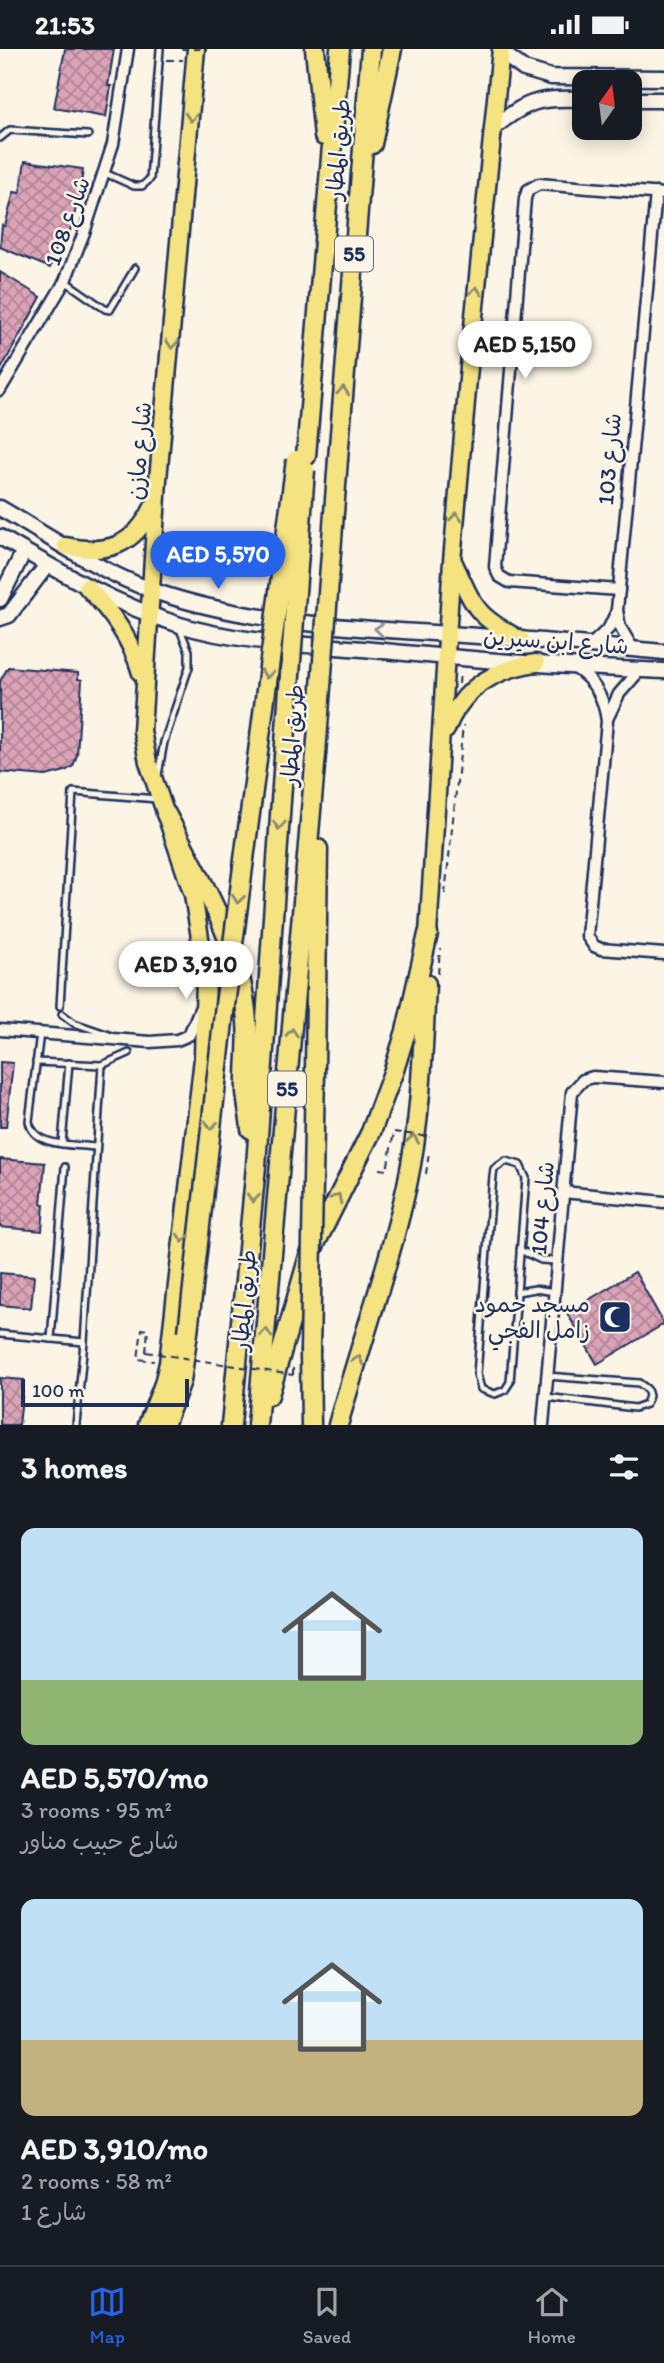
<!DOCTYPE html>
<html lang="en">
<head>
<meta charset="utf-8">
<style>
  :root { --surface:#171b24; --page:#20242c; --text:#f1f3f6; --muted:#9ea1a6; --line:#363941; --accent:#2563eb }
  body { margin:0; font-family:Itim,"Playpen Sans Arabic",sans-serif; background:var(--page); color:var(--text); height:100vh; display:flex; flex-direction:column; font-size:26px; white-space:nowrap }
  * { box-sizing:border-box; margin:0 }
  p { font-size:23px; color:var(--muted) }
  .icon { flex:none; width:38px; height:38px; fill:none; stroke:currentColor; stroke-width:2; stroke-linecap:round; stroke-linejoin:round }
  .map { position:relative; height:1376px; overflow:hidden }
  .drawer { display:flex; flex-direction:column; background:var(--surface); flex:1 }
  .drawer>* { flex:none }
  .needle { width:46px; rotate:14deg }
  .tools { position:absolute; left:572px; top:21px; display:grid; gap:14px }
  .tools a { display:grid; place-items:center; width:70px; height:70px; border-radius:14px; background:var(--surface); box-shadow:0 4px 18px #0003; font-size:35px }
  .scale { position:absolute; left:21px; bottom:18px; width:168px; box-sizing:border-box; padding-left:7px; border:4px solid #1b2f5e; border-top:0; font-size:19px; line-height:24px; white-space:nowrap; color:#1b2f5e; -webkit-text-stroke:5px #fcf5e5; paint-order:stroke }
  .price { position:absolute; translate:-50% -60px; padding:0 16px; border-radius:24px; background:#fff; color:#222; font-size:23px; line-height:46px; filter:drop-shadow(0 2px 4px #0008) }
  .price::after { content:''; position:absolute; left:50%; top:42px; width:21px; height:16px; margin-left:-10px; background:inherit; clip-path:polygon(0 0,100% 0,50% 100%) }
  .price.current { background:var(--accent); color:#fff }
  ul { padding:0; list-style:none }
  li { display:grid; align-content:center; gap:14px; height:371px; padding:0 21px }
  li span { display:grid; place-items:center; height:217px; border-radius:14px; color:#555 }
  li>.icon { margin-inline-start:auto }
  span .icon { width:126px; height:126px; fill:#fffc; stroke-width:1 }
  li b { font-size:30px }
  h2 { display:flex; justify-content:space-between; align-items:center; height:84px; padding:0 21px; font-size:30px }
  .status { display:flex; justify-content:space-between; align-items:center; height:49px; padding:0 35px; background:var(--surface); direction:ltr }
  .status svg { height:19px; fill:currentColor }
  .tabs { display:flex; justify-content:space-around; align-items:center; height:98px; border-top:2px solid var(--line); background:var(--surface); font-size:19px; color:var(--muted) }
  .tabs a { display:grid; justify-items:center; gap:4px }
  .tabs .current { color:var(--accent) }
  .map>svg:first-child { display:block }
  .building { fill:url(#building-cross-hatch); stroke:#1b2f5e; stroke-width:2 }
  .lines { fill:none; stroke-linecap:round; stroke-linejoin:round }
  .lane-casing { stroke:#1b2f5e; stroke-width:10 }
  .street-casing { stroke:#1b2f5e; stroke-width:15 }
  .secondary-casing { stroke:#1b2f5e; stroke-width:19 }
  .primary-casing { stroke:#1b2f5e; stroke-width:21 }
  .highway-casing { stroke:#1b2f5e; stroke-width:23 }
  .path { stroke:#1b2f5e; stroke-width:2; stroke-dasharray:7 5; stroke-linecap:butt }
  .lane { stroke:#fcf5e5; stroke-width:5 }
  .street { stroke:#fcf5e5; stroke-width:10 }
  .secondary { stroke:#fcf5e5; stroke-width:14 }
  .primary { stroke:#f5e382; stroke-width:16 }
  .highway { stroke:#f5e382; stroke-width:18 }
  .highway-bridge-casing { stroke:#1b2f5e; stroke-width:23; stroke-linecap:butt }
  .path-bridge { stroke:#1b2f5e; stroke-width:2; stroke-dasharray:7 5; stroke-linecap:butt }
  .highway-bridge { stroke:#f5e382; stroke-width:18 }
  .oneway { stroke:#888970 }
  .oneway2 { stroke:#8c92a2 }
  .labels { text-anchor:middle; stroke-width:5; stroke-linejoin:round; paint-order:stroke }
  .shield { fill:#fcf5e5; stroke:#5e6a86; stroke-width:2 }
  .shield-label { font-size:21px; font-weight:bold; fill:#1b2f5e }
  .street-label { font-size:23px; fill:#1b2f5e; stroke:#fcf5e5 }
  .poi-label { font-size:23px; fill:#1b2f5e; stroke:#fcf5e5; text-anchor:end }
</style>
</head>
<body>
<div class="status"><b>21:53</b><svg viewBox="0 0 49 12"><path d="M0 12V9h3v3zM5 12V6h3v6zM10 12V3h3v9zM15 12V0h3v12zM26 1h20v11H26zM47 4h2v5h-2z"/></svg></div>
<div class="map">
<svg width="664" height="1376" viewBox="0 0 664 1376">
  <defs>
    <pattern id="building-cross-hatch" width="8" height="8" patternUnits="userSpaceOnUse" patternTransform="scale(1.75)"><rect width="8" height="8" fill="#dba3b6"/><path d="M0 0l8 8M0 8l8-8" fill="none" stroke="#b18597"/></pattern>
  </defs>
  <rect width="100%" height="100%" fill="#fcf5e5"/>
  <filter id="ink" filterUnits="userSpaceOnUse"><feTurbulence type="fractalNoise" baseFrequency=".0143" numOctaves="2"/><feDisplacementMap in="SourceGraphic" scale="14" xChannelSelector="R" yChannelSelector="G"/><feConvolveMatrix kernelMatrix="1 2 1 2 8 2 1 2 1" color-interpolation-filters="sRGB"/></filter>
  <g filter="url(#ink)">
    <!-- building -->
    <g class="building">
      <path d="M65,0H114L108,37H111L106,68L54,59Z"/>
      <path d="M25,112L83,120L80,144L68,189L60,187L50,219L0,198L2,176L5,177L14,143L20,144Z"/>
      <path d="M0,223L41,248L0,322Z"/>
      <path d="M8,618L78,624V630L82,631L77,706L73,717L65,722L46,727L0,723V632Z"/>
      <path d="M0,1013L13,1014L6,1078H0Z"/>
      <path d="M0,1110L45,1114L41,1155H44L42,1182L0,1178Z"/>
      <path d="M635,1223L664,1275L597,1315L567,1264Z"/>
      <path d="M0,1224L34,1227L31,1259L0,1256Z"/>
      <path d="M0,1329L24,1331L19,1376H0Z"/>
    </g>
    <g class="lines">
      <defs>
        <g id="lane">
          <path d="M0,89L10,81L88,86"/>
          <path d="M105,124L134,137H142L150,130L160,0"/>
          <path d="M65,232L105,260L110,261L135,219"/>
          <path d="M158,726L164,693L189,618V602L179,578"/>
          <path d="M60,957L73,743L157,750"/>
          <path d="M62,965L74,974L112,987"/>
          <path d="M40,984L29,1072C33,1099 74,1095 95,1098"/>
          <path d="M36,1013L102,1016L84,1293L76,1376"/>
          <path d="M102,1016L129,1004"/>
          <path d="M62,1094L69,1014"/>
          <path d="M506,1112L520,1116L526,1129L510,1333L505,1341L495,1345L481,1340L477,1325L493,1127L494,1120Z"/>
          <path d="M520,1201L541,1211L555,1212L557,1210"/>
          <path d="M517,1243L535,1240L555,1243"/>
          <path d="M0,1285L84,1293"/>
          <path d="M51,1290L65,1118"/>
          <path d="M546,1348L635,1359L646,1355L649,1347L647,1340L639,1334L547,1327"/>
        </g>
        <g id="street">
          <path d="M0,341L65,232L85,181L113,95L128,0"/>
          <path d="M619,541L509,533L499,527L495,518L525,149L528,141L539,135L664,145"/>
          <path d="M592,595L609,579L617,562"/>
          <path d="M633,600L620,578L617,561L656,144"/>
          <path d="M575,619C595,632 604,649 607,672L587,887L594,897L601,900L664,905"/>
          <path d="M608,668L619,645L640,621"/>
          <path d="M0,981L150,993L177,991L189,986L200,960"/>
          <path d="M563,1143L664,1153"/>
          <path d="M543,1376L572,1043L583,1031L593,1028L664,1033"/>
        </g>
        <g id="secondary">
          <path d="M501,3L524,20L551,28L664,29"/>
          <path d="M630,51H664"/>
          <path d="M493,79C529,50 539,49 584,50"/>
          <path d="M0,459C50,488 100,523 154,542C252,576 360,579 463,586C530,590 597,597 664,603"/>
          <path d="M0,488C58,522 116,556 180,576C240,594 301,595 363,600C463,610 564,618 664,622"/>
          <path d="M0,550L24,502"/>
          <path d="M0,569L9,566L47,516"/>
        </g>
        <g id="primary">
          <path d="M196,0L158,431L142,682L148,713L193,846L206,925"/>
          <path d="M66,497C107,506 134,497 153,458"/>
          <path d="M454,514C475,560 475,566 521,591"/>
          <path d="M87,538C112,564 131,590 141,624"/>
          <path d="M446,681C461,640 494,620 536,614"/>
          <path d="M428,885L452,512L470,307L501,0"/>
        </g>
        <g id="highway">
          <path d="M315,0L324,87"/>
          <path d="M372,95L392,0"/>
          <path d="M306,407L340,0"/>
          <path d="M338,410L371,0"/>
          <path d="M166,765C201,831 242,897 247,973C249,996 245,1020 246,1043C247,1055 250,1068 251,1080"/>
          <path d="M315,1020L318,800"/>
          <path d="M310,1303L311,1376"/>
          <path d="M269,1346L309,1207L371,1083L394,1021L406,982L428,885"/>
          <path d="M148,1376L164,1335L169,1314L204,1009L206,925"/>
          <path d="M164,1376L181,1332L188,1283"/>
          <path d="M231,1376L256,1117L284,708"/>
          <path d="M257,1376L316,705"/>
          <path d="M338,1376C360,1296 389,1218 407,1136C421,1071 423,1002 426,935"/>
        </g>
      </defs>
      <!-- lane casing -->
      <use href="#lane" class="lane-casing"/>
      <!-- street casing -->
      <use href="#street" class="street-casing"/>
      <!-- secondary casing -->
      <use href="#secondary" class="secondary-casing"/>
      <!-- primary casing -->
      <use href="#primary" class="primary-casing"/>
      <!-- highway casing -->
      <use href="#highway" class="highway-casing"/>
      <!-- path -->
      <g class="path">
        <path d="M167,11H183"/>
        <path d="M459,635L460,623"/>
        <path d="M445,845L463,677"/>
        <path d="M438,925L440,900"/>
        <path d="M379,1120L387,1121L394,1083"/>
        <path d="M426,1125L429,1103"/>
        <path d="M146,1303L148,1281L142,1280L138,1310L154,1312"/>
        <path d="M293,1326V1318"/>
      </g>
      <!-- lane -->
      <use href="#lane" class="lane"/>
      <!-- street -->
      <use href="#street" class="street"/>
      <!-- secondary -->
      <use href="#secondary" class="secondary"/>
      <!-- primary -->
      <use href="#primary" class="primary"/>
      <!-- highway -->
      <use href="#highway" class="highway"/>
      <defs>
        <g id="highway-bridge">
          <path d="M316,705L338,410"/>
          <path d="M284,708L305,421"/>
          <path d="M188,1283L224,964L296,411"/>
          <path d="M310,1303L315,1020"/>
        </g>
      </defs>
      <!-- highway-bridge casing -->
      <use href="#highway-bridge" class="highway-bridge-casing"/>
      <!-- path-bridge -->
      <g class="path-bridge">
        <path d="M181,0H207"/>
        <path d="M394,1083L430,1088"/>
        <path d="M146,1303L293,1326"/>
      </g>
      <!-- highway-bridge -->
      <use href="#highway-bridge" class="highway-bridge"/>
    </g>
    <!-- one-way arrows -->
    <defs><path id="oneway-chevron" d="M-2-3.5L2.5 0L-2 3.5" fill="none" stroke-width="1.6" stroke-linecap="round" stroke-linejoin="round" transform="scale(1.75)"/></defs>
    <g class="oneway">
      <use href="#oneway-chevron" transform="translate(191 68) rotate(95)"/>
      <use href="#oneway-chevron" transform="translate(476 242) rotate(-84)"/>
      <use href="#oneway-chevron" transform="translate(172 295) rotate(95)"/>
      <use href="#oneway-chevron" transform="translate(343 342) rotate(-86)"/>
      <use href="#oneway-chevron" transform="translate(456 468) rotate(-85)"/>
      <use href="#oneway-chevron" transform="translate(267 625) rotate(98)"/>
      <use href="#oneway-chevron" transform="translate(279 776) rotate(94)"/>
      <use href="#oneway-chevron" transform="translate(238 850) rotate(97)"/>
      <use href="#oneway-chevron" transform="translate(292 984) rotate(-85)"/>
      <use href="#oneway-chevron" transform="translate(211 1076) rotate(96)"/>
      <use href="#oneway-chevron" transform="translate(413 1090) rotate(-83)"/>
      <use href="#oneway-chevron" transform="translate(253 1149) rotate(96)"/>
      <use href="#oneway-chevron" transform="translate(337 1149) rotate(-63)"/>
      <use href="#oneway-chevron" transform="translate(183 1189) rotate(96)"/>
      <use href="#oneway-chevron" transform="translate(266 1284) rotate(-85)"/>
      <use href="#oneway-chevron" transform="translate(358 1311) rotate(-73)"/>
    </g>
    <use class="oneway2" href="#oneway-chevron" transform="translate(379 580) rotate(-175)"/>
  </g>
  <!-- icons -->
  <defs>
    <symbol id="mosque-square" viewBox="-11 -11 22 22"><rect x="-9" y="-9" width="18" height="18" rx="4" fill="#1b2f5e" stroke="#fcf5e5"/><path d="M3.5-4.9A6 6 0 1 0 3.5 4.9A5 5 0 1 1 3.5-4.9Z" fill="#fff"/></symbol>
  </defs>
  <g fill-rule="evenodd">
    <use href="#mosque-square" x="596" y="1249" width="38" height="38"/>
  </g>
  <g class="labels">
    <!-- shield labels -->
    <g class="shield">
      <rect x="335" y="187.5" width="38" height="35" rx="5"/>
      <rect x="268" y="1022.5" width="38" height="35" rx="5"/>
    </g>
    <g class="shield-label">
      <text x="354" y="212">55</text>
      <text x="287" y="1047">55</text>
    </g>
    <!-- street labels -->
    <g class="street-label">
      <text transform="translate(338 100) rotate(-85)" y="8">طريق المطار</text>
      <text transform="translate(67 172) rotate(-70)" y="8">شارع 108</text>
      <text transform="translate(139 402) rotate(-85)" y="8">شارع مازن</text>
      <text transform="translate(609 410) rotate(-85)" y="8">شارع 103</text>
      <text transform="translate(556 592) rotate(4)" y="8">شارع ابن سيرين</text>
      <text transform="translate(292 686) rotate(-86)" y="8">طريق المطار</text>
      <text transform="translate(542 1159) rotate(-85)" y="8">شارع 104</text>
      <text transform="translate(244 1251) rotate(-85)" y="8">طريق المطار</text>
    </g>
    <!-- poi labels -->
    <g class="poi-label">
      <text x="590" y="1263">مسجد حمود<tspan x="590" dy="26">زامل الفجي</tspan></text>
    </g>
  </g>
</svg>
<div class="tools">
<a><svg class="needle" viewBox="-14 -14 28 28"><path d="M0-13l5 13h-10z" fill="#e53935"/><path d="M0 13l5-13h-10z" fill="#9ea1a6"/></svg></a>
</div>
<div class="scale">100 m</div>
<b class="price" style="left:525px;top:332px">AED 5,150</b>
<b class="price current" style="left:218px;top:542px">AED 5,570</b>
<b class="price" style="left:186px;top:952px">AED 3,910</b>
</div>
<section class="drawer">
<h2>3 homes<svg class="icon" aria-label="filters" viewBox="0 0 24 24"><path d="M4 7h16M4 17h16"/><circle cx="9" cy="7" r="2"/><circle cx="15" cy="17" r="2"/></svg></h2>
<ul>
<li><span style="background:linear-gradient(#bfe0f5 70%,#8fb573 0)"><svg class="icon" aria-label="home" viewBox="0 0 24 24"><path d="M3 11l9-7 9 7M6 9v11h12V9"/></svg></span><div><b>AED 5,570/mo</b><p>3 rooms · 95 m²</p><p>شارع حبيب مناور</p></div></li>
<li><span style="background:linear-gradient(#bfe0f5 65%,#c2b280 0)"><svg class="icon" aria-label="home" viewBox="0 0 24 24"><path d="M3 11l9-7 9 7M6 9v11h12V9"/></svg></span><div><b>AED 3,910/mo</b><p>2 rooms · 58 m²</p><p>شارع 1</p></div></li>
</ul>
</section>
<nav class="tabs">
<a class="current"><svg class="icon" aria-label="map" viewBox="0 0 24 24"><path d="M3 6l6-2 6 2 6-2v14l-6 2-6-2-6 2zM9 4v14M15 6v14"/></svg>Map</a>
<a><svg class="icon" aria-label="saved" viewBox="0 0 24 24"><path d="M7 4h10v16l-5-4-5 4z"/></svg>Saved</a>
<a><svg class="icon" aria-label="home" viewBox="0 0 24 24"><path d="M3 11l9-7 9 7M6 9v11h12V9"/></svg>Home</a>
</nav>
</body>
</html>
